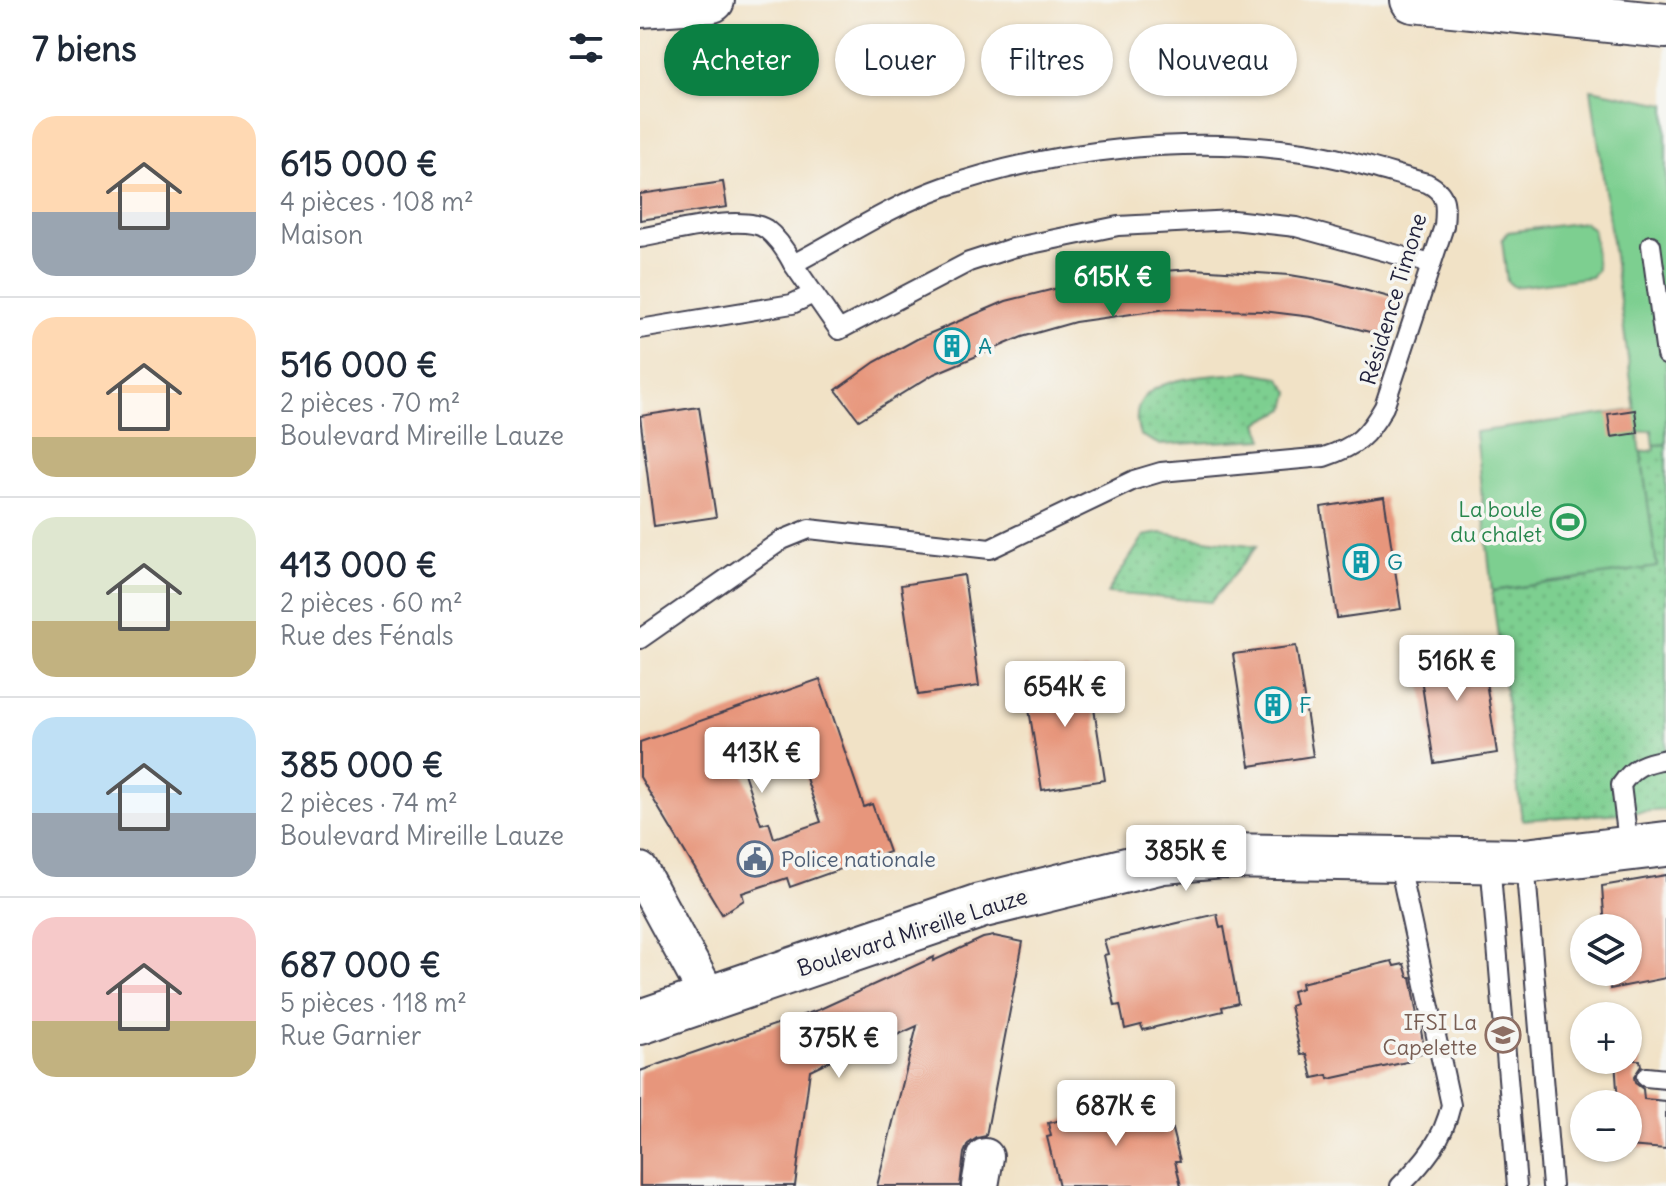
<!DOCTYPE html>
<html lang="fr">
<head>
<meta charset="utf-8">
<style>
  :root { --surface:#fff; --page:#f6f6f7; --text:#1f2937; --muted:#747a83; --line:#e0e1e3; --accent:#0b8043 }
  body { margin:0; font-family:Delius,sans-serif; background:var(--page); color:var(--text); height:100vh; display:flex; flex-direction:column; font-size:30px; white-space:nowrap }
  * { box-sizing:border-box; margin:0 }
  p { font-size:26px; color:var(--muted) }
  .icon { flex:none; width:44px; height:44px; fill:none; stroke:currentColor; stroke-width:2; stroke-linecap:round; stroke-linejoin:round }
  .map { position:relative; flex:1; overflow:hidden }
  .details { display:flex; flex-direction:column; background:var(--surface); width:640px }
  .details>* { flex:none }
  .banner { position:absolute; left:24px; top:24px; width:760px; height:72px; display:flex; gap:16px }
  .buttons { position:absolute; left:930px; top:914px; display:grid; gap:16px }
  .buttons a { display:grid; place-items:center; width:72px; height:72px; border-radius:50%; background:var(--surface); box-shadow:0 2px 6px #0004; font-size:40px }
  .price { position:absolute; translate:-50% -68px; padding:0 18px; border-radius:8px; background:#fff; color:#222; font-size:26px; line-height:52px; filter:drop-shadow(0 2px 4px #0008) }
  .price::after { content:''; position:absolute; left:50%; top:48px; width:24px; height:18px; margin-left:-12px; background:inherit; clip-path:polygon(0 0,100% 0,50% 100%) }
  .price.current { background:var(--accent); color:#fff }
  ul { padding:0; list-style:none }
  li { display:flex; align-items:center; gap:24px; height:200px; padding:0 32px }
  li+li { border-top:2px solid var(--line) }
  li span { display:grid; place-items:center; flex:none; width:224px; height:160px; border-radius:24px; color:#555 }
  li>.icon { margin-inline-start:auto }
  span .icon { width:96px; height:96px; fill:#fffc; stroke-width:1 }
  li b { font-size:34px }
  h2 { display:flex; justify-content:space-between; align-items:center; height:96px; padding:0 32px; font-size:34px }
  .pill { padding:0 28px; border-radius:36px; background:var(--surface); box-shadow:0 2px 6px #0004; font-size:28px; line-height:72px }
  .pill.current { background:var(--accent); color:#fff }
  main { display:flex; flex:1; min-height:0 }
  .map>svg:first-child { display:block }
  .park { fill:url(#park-dots); stroke:#507866; stroke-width:2 }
  .pitch { fill:#7dcf90; stroke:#507866; stroke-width:2 }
  .building { fill:#e7967c; fill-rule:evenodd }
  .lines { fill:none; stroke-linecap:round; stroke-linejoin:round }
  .lane-casing { stroke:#413f50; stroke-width:22 }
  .street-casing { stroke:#413f50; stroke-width:40 }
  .secondary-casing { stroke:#413f50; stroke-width:48 }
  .highway-casing { stroke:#413f50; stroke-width:48 }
  .lane { stroke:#fff; stroke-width:18 }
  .street { stroke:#fff; stroke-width:36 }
  .secondary { stroke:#fff; stroke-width:44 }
  .highway { stroke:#fff; stroke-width:44 }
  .labels { text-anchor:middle; stroke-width:7; stroke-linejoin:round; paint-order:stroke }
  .street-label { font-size:22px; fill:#22223b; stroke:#f6f6f2 }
  .culture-label { font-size:22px; fill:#0d838f; stroke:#f6f6f2; text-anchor:start }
  .leisure-label { font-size:22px; fill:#27864d; stroke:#f6f6f2; text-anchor:end }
  .service-label { font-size:22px; fill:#4e5e75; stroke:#f6f6f2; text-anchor:start }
  .education-label { font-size:22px; fill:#785e54; stroke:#f6f6f2; text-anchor:end }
</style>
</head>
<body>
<main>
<section class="details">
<h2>7 biens<svg class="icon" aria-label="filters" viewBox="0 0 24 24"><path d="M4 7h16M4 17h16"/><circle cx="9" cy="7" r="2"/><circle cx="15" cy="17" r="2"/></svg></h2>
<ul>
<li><span style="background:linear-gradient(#ffd9b3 60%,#9aa5b1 0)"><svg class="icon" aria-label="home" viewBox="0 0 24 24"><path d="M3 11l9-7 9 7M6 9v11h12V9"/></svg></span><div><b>615 000 €</b><p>4 pièces · 108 m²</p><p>Maison</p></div></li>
<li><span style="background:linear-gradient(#ffd9b3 75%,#c2b280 0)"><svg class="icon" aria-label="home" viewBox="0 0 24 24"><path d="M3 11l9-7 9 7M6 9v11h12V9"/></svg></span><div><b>516 000 €</b><p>2 pièces · 70 m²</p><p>Boulevard Mireille Lauze</p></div></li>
<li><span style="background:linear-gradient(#dfe7d0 65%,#c2b280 0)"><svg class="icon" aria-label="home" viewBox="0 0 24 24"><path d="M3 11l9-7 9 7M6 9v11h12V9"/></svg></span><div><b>413 000 €</b><p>2 pièces · 60 m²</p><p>Rue des Fénals</p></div></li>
<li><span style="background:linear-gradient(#bfe0f5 60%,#9aa5b1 0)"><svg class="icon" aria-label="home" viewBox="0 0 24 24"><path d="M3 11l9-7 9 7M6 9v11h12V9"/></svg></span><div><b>385 000 €</b><p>2 pièces · 74 m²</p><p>Boulevard Mireille Lauze</p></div></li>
<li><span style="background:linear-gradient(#f6c9c9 65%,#c2b280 0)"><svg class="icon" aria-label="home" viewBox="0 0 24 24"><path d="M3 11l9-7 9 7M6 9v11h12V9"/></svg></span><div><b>687 000 €</b><p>5 pièces · 118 m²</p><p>Rue Garnier</p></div></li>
</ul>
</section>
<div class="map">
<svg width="1026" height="1186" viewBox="0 0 1026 1186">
  <defs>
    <pattern id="park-dots" width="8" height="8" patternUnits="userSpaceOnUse" patternTransform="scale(2)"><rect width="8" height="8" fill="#7dcf90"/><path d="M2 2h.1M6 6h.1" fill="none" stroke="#6cb17d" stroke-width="1.8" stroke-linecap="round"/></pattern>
  </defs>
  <rect width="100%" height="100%" fill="#f6f6f2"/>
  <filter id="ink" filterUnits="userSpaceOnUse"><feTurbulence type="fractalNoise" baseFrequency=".0125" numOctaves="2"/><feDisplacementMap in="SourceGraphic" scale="16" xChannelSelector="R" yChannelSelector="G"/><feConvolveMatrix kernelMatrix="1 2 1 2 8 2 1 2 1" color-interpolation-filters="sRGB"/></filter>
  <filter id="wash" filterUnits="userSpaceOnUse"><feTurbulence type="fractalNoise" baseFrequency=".006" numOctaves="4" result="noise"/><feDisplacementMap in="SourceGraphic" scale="32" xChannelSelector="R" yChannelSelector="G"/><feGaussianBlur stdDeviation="1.8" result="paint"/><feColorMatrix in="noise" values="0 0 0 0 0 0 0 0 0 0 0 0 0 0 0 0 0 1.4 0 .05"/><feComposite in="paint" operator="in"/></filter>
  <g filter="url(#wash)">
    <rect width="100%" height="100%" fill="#f1e2c6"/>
    <!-- park -->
    <g class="park">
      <path d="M611,372L639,377L650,392L646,409L618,423L624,439L520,445L500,435C478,372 572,377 611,372Z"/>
      <path d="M1026,444V810L882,820L852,591L1016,567L1001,452L1015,450L1014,445Z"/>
      <path d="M521,533L617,546L571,602L467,593L504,536Z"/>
    </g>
    <!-- pitch -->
    <g class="pitch">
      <path d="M951,89L1026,104V444L1014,445L1012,430L998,433L1017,567L852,591L835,432L995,410Z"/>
      <path d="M944,222L953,229L957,270L951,277L874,287L867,281L862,240L868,232Z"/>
    </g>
    <g id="blocks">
      <!-- building -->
      <g class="building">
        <path d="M83,182L87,207L0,220V194Z"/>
        <path d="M554,269L650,275L698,283L760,300L749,337L672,317L623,311L527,309L435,322L382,337L294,374L219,420L196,390L235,362L277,339L366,301L459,278L507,272Z"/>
        <path d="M59,407L76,517L14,526L0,416Z"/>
        <path d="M995,410L998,433L971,437L968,414Z"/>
        <path d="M744,497L761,609L697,618L681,507Z"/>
        <path d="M324,575L339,686L278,695L261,585Z"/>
        <path d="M840,643L857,753L794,763L777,652Z"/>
        <path d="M656,646L673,756L610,766L593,654Z"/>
        <path d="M448,669L465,780L402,790L384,678Z"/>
        <path d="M180,679L224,807L232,804L249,852L150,887L147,878L102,893L104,900L82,914L0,777V742ZM152,737L181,822L134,838L129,822L121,824L98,755Z"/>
        <path d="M1026,875V978L970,989L969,972H988V928H965L962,886Z"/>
        <path d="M577,914L580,928L584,927L598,1003L582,1007L583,1011L503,1030L501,1025L485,1029L480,1005L475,1006L464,955L468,954L464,940Z"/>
        <path d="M354,936L383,942L346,1136L337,1138L328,1144L324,1153L320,1186H237L277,1026L224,1050L218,1047L170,1070L155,1186H0V1071L178,1010L294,957L293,961L343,938Z"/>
        <path d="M752,961L754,966L764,964L768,977H771L785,1052L769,1056L771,1061L689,1079L688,1075L673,1078L667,1054L661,1055L650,1006L655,1004L652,991L662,988L661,983Z"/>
        <path d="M975,1060H1000L1001,1066L994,1077L995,1083L1003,1089L1004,1099L1026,1101V1149L988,1146V1104H978Z"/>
        <path d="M520,1097L523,1111L527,1110L540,1161H535L541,1186H419L407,1137L411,1136L408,1123Z"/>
      </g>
    </g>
  </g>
  <g filter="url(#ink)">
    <use href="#blocks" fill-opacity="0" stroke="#413f50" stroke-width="2"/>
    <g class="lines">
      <defs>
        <g id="lane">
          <path d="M0,238C28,233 102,213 126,229C138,238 146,251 153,264C203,238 250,206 304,187C413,149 549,135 663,152C705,158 746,172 787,183C807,193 806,205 804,226L744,407C727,437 717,446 684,457L521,472L494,480L350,549L169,529L142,540L0,639"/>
          <path d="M1011,245L1026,355"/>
          <path d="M153,264L199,330L329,262L372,248L478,226L593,220L656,227L791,264"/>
          <path d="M0,329L152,304L173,294"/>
          <path d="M989,850L981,785C994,766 1004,763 1026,759"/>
          <path d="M758,860L811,1105C803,1140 785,1161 760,1186"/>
          <path d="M850,861L877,1186"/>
          <path d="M885,861L912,1186"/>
          <path d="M1006,1077L1026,1079"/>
        </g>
        <g id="street">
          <path d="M0,871L69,998"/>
          <path d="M340,1186L345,1157"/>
        </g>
        <path id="secondary" d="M0,1022L340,906L523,861L583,856L885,861L1026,844"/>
        <g id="highway">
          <path d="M773,0L1026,26"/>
          <path d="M0,5L72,0"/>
        </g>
      </defs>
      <!-- lane casing -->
      <use href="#lane" class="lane-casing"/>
      <!-- street casing -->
      <use href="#street" class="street-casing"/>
      <!-- secondary casing -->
      <use href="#secondary" class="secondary-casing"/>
      <!-- highway casing -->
      <use href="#highway" class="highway-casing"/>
      <!-- lane -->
      <use href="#lane" class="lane"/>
      <!-- street -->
      <use href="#street" class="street"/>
      <!-- secondary -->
      <use href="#secondary" class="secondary"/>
      <!-- highway -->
      <use href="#highway" class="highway"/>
    </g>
  </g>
  <!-- icons -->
  <defs>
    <symbol id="building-ring" viewBox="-11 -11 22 22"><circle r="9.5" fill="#f6f6f2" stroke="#0f9aa8" stroke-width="1.5"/><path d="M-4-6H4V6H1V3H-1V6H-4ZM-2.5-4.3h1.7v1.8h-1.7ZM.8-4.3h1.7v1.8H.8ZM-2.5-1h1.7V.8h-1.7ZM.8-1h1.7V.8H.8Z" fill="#0f9aa8"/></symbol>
    <symbol id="stadium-ring" viewBox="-11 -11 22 22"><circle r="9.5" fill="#f6f6f2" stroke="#2e9e5b" stroke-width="1.5"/><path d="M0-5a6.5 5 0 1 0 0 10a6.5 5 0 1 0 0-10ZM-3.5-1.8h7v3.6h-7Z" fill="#2e9e5b"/></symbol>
    <symbol id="civic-ring" viewBox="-11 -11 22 22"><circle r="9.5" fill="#f6f6f2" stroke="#5c6f8a" stroke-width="1.5"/><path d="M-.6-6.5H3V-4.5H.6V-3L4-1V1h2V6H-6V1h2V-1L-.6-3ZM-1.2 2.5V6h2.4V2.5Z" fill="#5c6f8a"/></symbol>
    <symbol id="university-ring" viewBox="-11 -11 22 22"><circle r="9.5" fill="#f6f6f2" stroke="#8d6e63" stroke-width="1.5"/><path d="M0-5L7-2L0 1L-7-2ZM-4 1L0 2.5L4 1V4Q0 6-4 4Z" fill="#8d6e63"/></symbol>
  </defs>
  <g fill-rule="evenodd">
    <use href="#building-ring" x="292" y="326" width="40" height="40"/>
    <use href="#stadium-ring" x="908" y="502" width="40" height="40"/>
    <use href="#building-ring" x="701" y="542" width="40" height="40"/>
    <use href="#building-ring" x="613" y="685" width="40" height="40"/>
    <use href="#civic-ring" x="95" y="839" width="40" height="40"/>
    <use href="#university-ring" x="843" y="1015" width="40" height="40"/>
  </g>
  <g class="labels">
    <!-- street labels -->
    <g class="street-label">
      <text transform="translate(753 299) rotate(-73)" y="8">Résidence Timone</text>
      <text transform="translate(272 932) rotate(-18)" y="8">Boulevard Mireille Lauze</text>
    </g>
    <!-- culture labels -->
    <g class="culture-label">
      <text x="338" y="354">A</text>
      <text x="747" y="570">G</text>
      <text x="659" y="713">F</text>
    </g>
    <!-- leisure labels -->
    <g class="leisure-label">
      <text x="902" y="517">La boule<tspan x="902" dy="25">du chalet</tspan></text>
    </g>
    <!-- service labels -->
    <g class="service-label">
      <text x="141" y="867">Police nationale</text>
    </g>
    <!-- education labels -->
    <g class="education-label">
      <text x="837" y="1030">IFSI La<tspan x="837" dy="25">Capelette</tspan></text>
    </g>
  </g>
</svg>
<div class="buttons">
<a><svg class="icon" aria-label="layers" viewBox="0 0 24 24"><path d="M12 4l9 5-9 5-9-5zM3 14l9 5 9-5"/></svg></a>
<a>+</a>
<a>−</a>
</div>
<b class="price current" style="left:473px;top:319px">615K €</b>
<b class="price" style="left:817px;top:703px">516K €</b>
<b class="price" style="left:425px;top:729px">654K €</b>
<b class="price" style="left:122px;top:795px">413K €</b>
<b class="price" style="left:546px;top:893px">385K €</b>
<b class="price" style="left:199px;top:1080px">375K €</b>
<b class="price" style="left:476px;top:1148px">687K €</b>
<div class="banner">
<a class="pill current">Acheter</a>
<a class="pill">Louer</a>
<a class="pill">Filtres</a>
<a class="pill">Nouveau</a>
</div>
</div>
</main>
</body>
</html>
